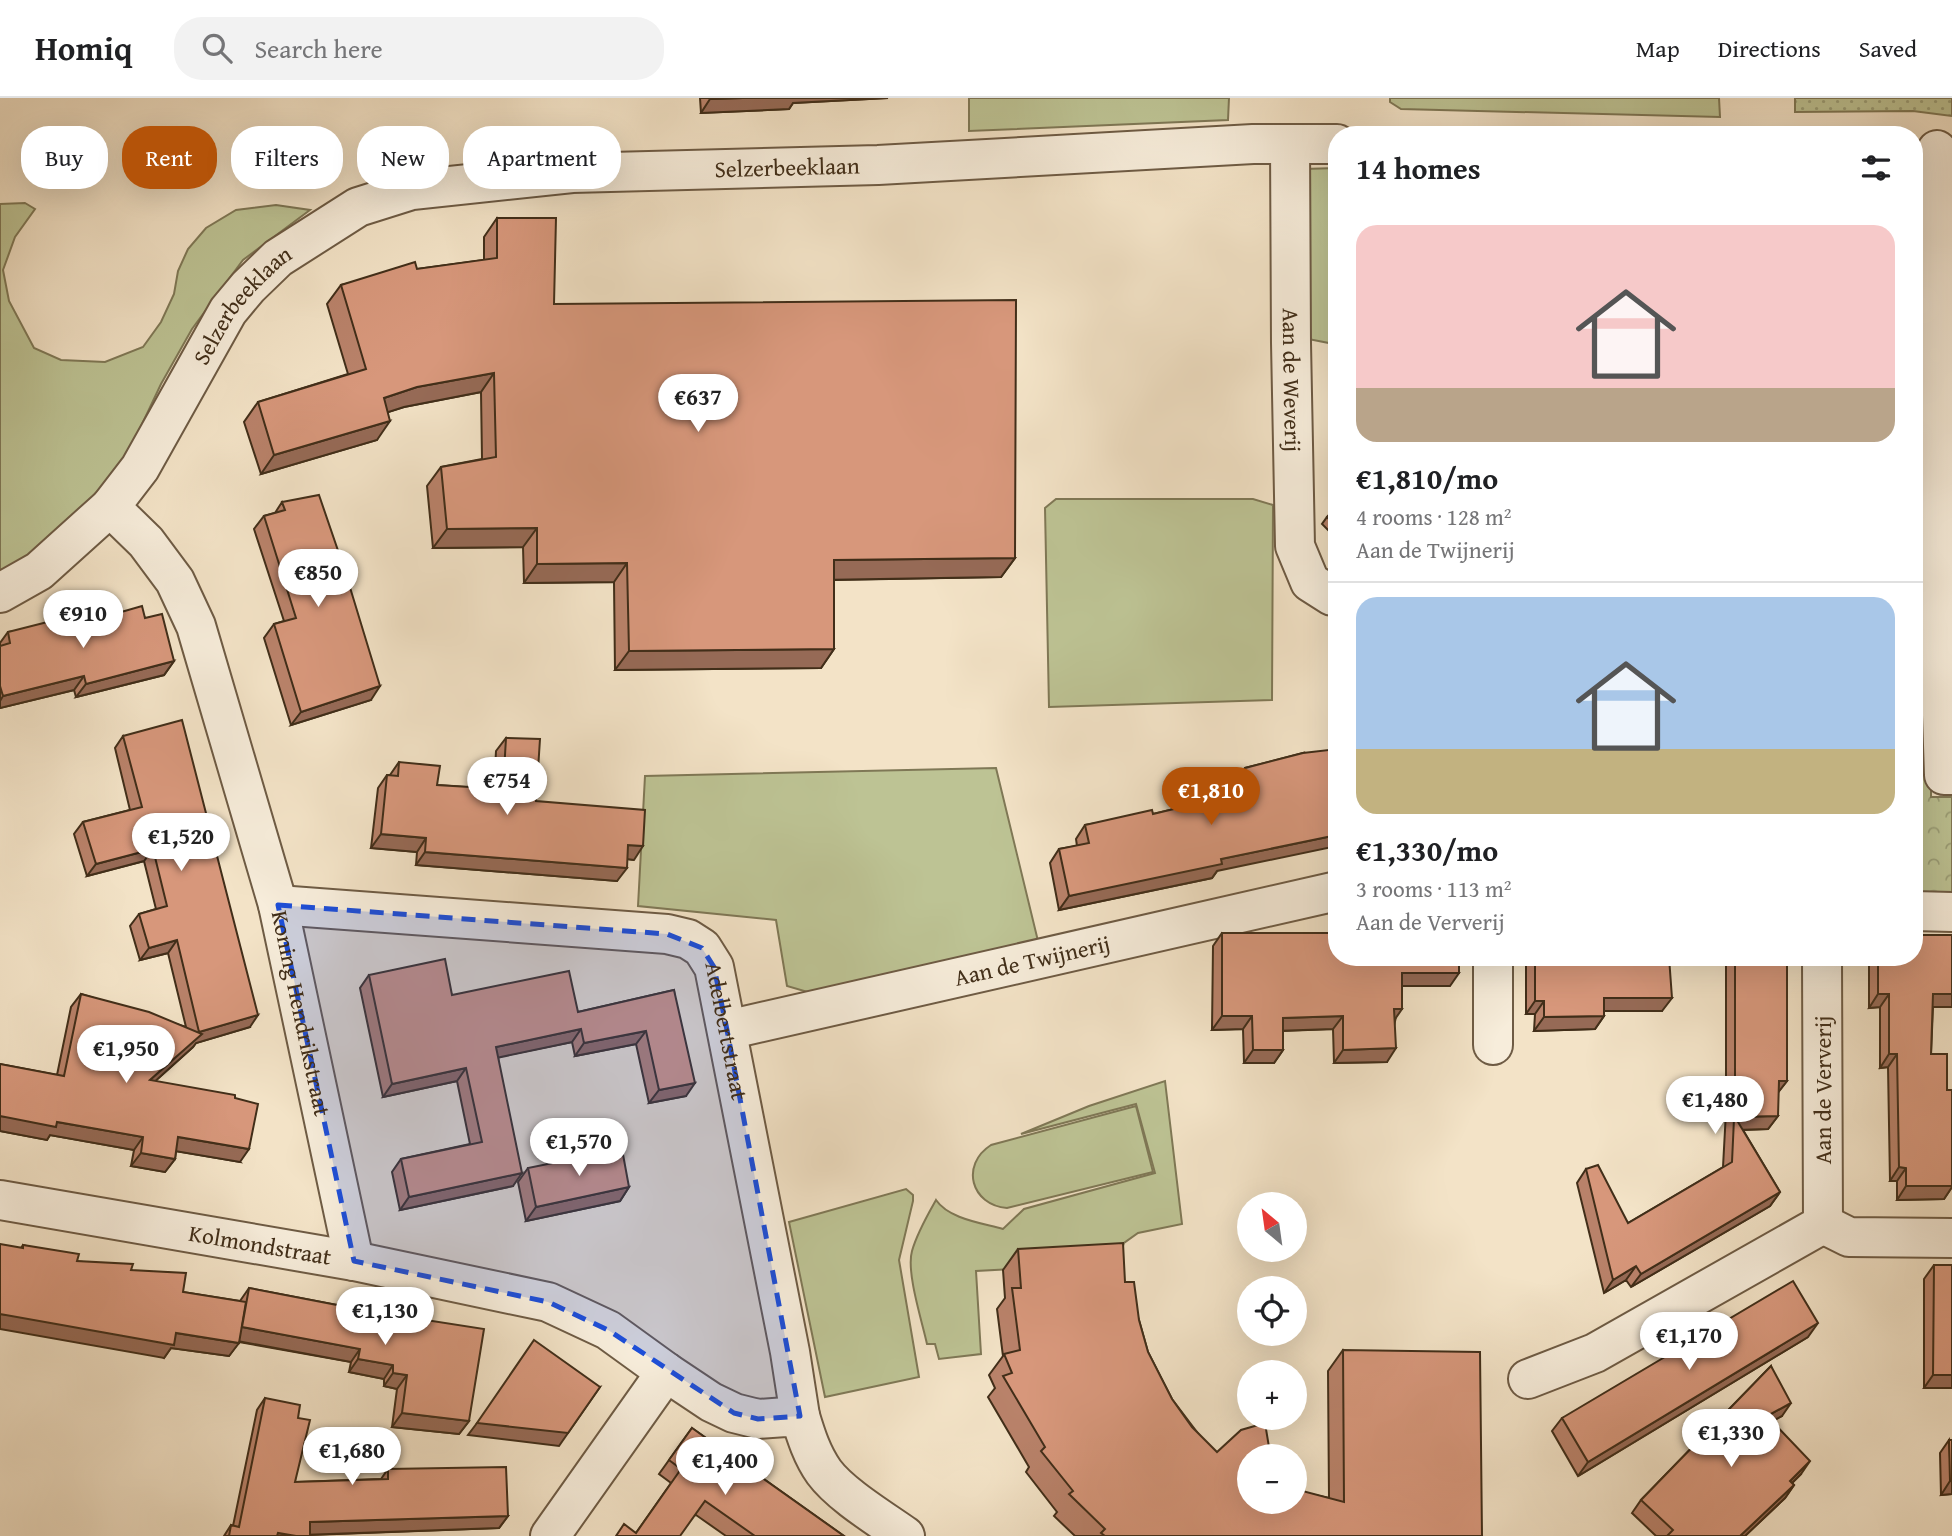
<!DOCTYPE html>
<html lang="en">
<head>
<meta charset="utf-8">
<style>
  :root { --surface:#fff; --page:#f2f2f2; --text:#202124; --muted:#757577; --line:#e0e0e0; --accent:#b45309 }
  body { margin:0; font-family:"Gentium Book Plus",serif; background:var(--page); color:var(--text); height:100vh; display:flex; flex-direction:column; font-size:26px; white-space:nowrap }
  * { box-sizing:border-box; margin:0 }
  p { font-size:23px; color:var(--muted) }
  .icon { flex:none; width:38px; height:38px; fill:none; stroke:currentColor; stroke-width:2; stroke-linecap:round; stroke-linejoin:round }
  .map { position:relative; flex:1; overflow:hidden }
  .side { position:absolute; left:1328px; top:28px; width:595px; height:840px; display:flex; flex-direction:column; background:var(--surface); border-radius:28px; box-shadow:0 7px 28px #0002 }
  .side>* { flex:none }
  .guide { position:absolute; left:21px; top:28px; width:665px; height:63px; display:flex; gap:14px }
  .needle { width:46px; rotate:331deg }
  .controls { position:absolute; left:1237px; top:1094px; display:grid; gap:14px }
  .controls a { display:grid; place-items:center; width:70px; height:70px; border-radius:50%; background:var(--surface); box-shadow:0 7px 28px #0002; font-size:35px }
  .price { position:absolute; translate:-50% -60px; padding:0 16px; border-radius:24px; background:#fff; color:#222; font-size:23px; line-height:46px; filter:drop-shadow(0 2px 4px #0008) }
  .price::after { content:''; position:absolute; left:50%; top:42px; width:21px; height:16px; margin-left:-10px; background:inherit; clip-path:polygon(0 0,100% 0,50% 100%) }
  .price.selected { background:var(--accent); color:#fff }
  ul { padding:0; list-style:none }
  li { display:grid; align-content:center; gap:14px; height:371px; padding:0 28px }
  li+li { border-top:2px solid var(--line) }
  li span { display:grid; place-items:center; height:217px; border-radius:21px; color:#555 }
  li>.icon { margin-inline-start:auto }
  span .icon { width:126px; height:126px; fill:#fffc; stroke-width:1 }
  li b { font-size:30px }
  h2 { display:flex; justify-content:space-between; align-items:center; height:84px; padding:0 28px; font-size:30px }
  .chip { padding:0 24px; border-radius:28px; background:var(--surface); box-shadow:0 7px 28px #0002; font-size:24px; line-height:63px }
  .chip.selected { background:var(--accent); color:#fff }
  header { display:flex; align-items:center; gap:42px; box-sizing:border-box; height:98px; padding:0 35px; background:var(--surface); border-bottom:2px solid var(--line) }
  header strong { font-size:33px }
  nav { display:flex; gap:38px; margin-inline-start:auto; font-size:24px }
  .search { width:490px; height:63px; background:var(--page); display:flex; align-items:center; gap:18px; box-sizing:border-box; padding:0 24px; border-radius:28px; color:var(--muted); font-size:26px }
  .map>svg:first-child { display:block }
  .grass { fill:#bdc394; stroke:#7f7856; stroke-width:2 }
  .park { fill:url(#park-crowns); stroke:#7f7856; stroke-width:2 }
  .garden { fill:url(#garden-dots); stroke:#7f7856; stroke-width:2 }
  .lines { fill:none; stroke-linecap:round; stroke-linejoin:round }
  .minor-casing { stroke:#6e5b44; stroke-width:42 }
  .minor { stroke:#f7eddb; stroke-width:38 }
  .wall { fill:#b9826a; stroke:#412e19; stroke-width:2 }
  .shaded-wall { fill:#966a56; stroke:#412e19; stroke-width:2 }
  .building { fill:#d7977b; stroke:#412e19; stroke-width:2 }
  .marked { fill:#1d4ed8; fill-opacity:0.2; stroke:#1d4ed8; stroke-width:5; stroke-dasharray:14 9; stroke-linejoin:round }
  .labels { text-anchor:middle; stroke-width:7; stroke-linejoin:round; paint-order:stroke }
  .street-label { font-size:23px; fill:#412e19; stroke:#f7eddb }
</style>
</head>
<body>
<header>
<strong>Homiq</strong>
<div class="search"><svg class="icon" aria-label="search" viewBox="0 0 24 24"><circle cx="10" cy="10" r="6"/><path d="M15 15l6 6"/></svg>Search here</div>
<nav><a>Map</a><a>Directions</a><a>Saved</a></nav>
</header>
<div class="map">
<svg width="1952" height="1438" viewBox="0 0 1952 1438">
  <defs>
    <pattern id="park-crowns" width="20" height="18" patternUnits="userSpaceOnUse" patternTransform="scale(1.75)"><rect width="20" height="18" fill="#bdc394"/><path d="M2 6a3 3 0 1 1 6 0M12 15a3 3 0 1 1 6 0" fill="none" stroke="#9b9f78"/></pattern>
    <pattern id="garden-dots" width="8" height="8" patternUnits="userSpaceOnUse" patternTransform="scale(1.75)"><rect width="8" height="8" fill="#bdc394"/><path d="M2 2h.1M6 6h.1" fill="none" stroke="#9b9f78" stroke-width="1.8" stroke-linecap="round"/></pattern>
  </defs>
  <rect width="100%" height="100%" fill="#f3e3c7"/>
  <filter id="stains"><feTurbulence type="fractalNoise" baseFrequency=".00286" numOctaves="4"/><feColorMatrix values="0 0 0 0 .2 0 0 0 0 .09 0 0 0 0 .02 0 0 0 .5 -.17"/></filter>
  <radialGradient id="worn" r=".72"><stop offset=".6" stop-color="#630" stop-opacity="0"/><stop offset="1" stop-color="#630" stop-opacity=".3"/></radialGradient>
  <!-- grass -->
  <g class="grass">
    <path d="M969,0H1229L1228,22L969,33Z"/>
    <path d="M1390,0H1719L1720,19L1401,11L1390,4Z"/>
    <path d="M1337,70V237L1334,246L1303,240V71Z"/>
    <path d="M25,105L35,111L15,139L3,172L9,203L34,250L61,262L105,264L143,249L161,224L174,196L178,173L188,151L206,130L236,112L276,107L310,112L243,162L192,231L161,286L127,358L98,395L31,455L0,476V106Z"/>
    <path d="M1056,401H1253L1273,407L1272,602L1049,609L1045,410Z"/>
    <path d="M996,670L1038,843L811,895L787,888L776,822L638,808L645,678Z"/>
    <path d="M1165,983L1182,1126L1138,1135L1124,1145L1118,1162L1108,1166L976,1173L981,1256L939,1261L935,1246H927C922,1223 906,1174 912,1153C917,1135 927,1118 936,1102C949,1121 982,1125 1003,1131L1024,1111L1155,1075L1136,1006L1021,1036L1089,1008Z"/>
    <path d="M1136,1008L1153,1074L1007,1110C971,1107 960,1067 991,1047Z"/>
    <path d="M906,1091L913,1097V1103L899,1162L919,1279L825,1299L789,1124Z"/>
  </g>
  <!-- park -->
  <path class="park" d="M1914,636H1922L1931,647V699H1952V794H1915Z"/>
  <!-- garden -->
  <path class="garden" d="M1795,0H1952V18L1913,13L1795,14Z"/>
  <g class="lines">
    <defs>
      <g id="minor">
        <path id="s1" d="M1290,46L1291,245L1295,448L1310,484L1332,498L1337,497"/>
        <path d="M1937,52L1942,617L1944,677H1952"/>
        <path id="s2" d="M110,409L146,444L175,483L196,528L278,807L354,1163"/>
        <path id="s3" d="M0,495L39,473L110,409L140,370L228,213L248,189L278,160L358,109L412,92L572,75L878,67L1253,46H1337"/>
        <path id="s4" d="M278,807L667,836L688,841L702,850L714,869L790,1254L800,1318"/>
        <path d="M1914,813L1952,814"/>
        <path d="M1493,859V947"/>
        <path id="s5" d="M727,932L1337,793"/>
        <path id="s6" d="M0,1102L354,1163L548,1204L608,1232L666,1274L711,1304L734,1315L758,1321L800,1318C806,1338 812,1357 824,1374C841,1397 881,1421 905,1438"/>
        <path d="M1823,1126L1849,1139L1952,1140"/>
        <path d="M1528,1281L1595,1255L1823,1126L1822,859"/>
        <path d="M550,1438L666,1274"/>
      </g>
    </defs>
    <!-- minor casing -->
    <use href="#minor" class="minor-casing"/>
    <!-- minor -->
    <use href="#minor" class="minor"/>
  </g>
  <!-- wall -->
  <g class="wall">
    <path d="M700,0H888L793,5L789,11L701,15Z"/>
    <path d="M497,120L554,206L1015,460L1001,479L834,482V551L821,570L615,572L614,484L524,485L523,449L433,450L427,388L441,369L482,361L481,294L404,309L388,314L377,342L261,376L244,324L258,304L348,276L327,206L341,187L417,171L484,162V139Z"/>
    <path d="M282,404L371,602L291,627L264,540L274,526L284,523L254,431L264,418L275,415Z"/>
    <path d="M1337,409V441L1322,426L1327,419Z"/>
    <path d="M145,520L174,563L164,577L76,599L74,592L0,610V545L8,534L90,523Z"/>
    <path d="M123,638L250,929L196,945L193,949L155,983L240,1064L176,1053L175,1061L165,1074L131,1068L134,1052L50,1037L47,1042L0,1033V966L57,977L71,909L81,896L186,929L168,855L140,862L130,828L139,816L156,811L144,763L87,778L74,736L83,724L130,712L115,650Z"/>
    <path d="M506,640L536,703L634,762L627,761L617,783L416,767L417,754L371,750L378,690L387,677H390L399,664L437,687L494,691L496,653Z"/>
    <path d="M1303,655L1212,780L1059,812L1050,765L1059,751L1077,748L1076,741L1085,727L1153,716L1237,696L1235,684L1245,670Z"/>
    <path d="M1222,835L1450,888H1402L1387,964L1334,965L1333,931L1283,933V952L1274,965H1244L1243,931L1212,932L1213,848Z"/>
    <path d="M1952,837V909H1933L1931,956L1947,992L1952,1089L1944,1101L1897,1102V1083H1890L1888,969L1880,970V909L1869,910V859H1914Z"/>
    <path d="M1526,859H1669L1662,913H1604V918L1595,931L1534,933L1535,916H1526Z"/>
    <path d="M1726,859H1787V983L1778,994V1018L1768,1031L1743,1032L1780,1094L1770,1108L1631,1189L1626,1182L1604,1195L1577,1085L1586,1071L1628,1125L1723,1069L1726,1013Z"/>
    <path d="M369,877L452,897L578,914L674,892L686,998L649,1005L636,946L575,958L572,944L498,959L513,1088L400,1112L392,1074L401,1061L470,1046L457,983L383,999L360,890Z"/>
    <path d="M528,1070L629,1089L620,1103L526,1123L518,1084Z"/>
    <path d="M23,1147L77,1163L131,1172L183,1194L240,1203L249,1190L368,1213L469,1323L459,1336L392,1329L397,1291L384,1288V1281L349,1274L351,1264L239,1244L229,1258L171,1250L164,1260L21,1150Z"/>
    <path d="M1018,1151L1125,1184L1139,1222L1148,1254L1172,1301L1250,1404L1301,1394L1329,1400L1328,1273L1343,1252L1482,1438H1075L1054,1418L1057,1414L1026,1374L1029,1369L988,1299L995,1290L989,1277L1003,1258L997,1211L1005,1200L1003,1172Z"/>
    <path d="M1934,1167H1952V1290H1924V1181Z"/>
    <path d="M1808,1239L1578,1378L1552,1333L1562,1320Z"/>
    <path d="M1771,1268L1782,1318L1772,1323L1801,1376L1792,1385L1794,1387L1785,1400L1745,1438H1656L1632,1415L1641,1402Z"/>
    <path d="M265,1300L298,1320L295,1384L381,1381L388,1371L508,1418L499,1430L310,1437V1438H224L231,1427L233,1428L257,1312Z"/>
    <path d="M692,1330L844,1438H726L696,1417L636,1435L671,1385L659,1376Z"/>
    <path d="M1949,1342L1952,1396L1941,1397L1940,1355Z"/>
  </g>
  <!-- shaded-wall -->
  <g class="shaded-wall">
    <path d="M743,0H888L793,5L789,11L701,15L710,1Z"/>
    <path d="M494,275L481,294L404,309L370,320L384,300L417,289Z"/>
    <path d="M390,323L377,342L261,376L274,357Z"/>
    <path d="M537,430L523,449L433,450L447,431Z"/>
    <path d="M1015,460L1001,479L820,482L834,462Z"/>
    <path d="M627,465L614,484L524,485L537,466Z"/>
    <path d="M1914,549H1921L1914,558Z"/>
    <path d="M834,551L821,570L615,572L629,553Z"/>
    <path d="M174,563L164,577L76,599L86,586Z"/>
    <path d="M84,578L74,592L0,610V603L3,598Z"/>
    <path d="M380,588L371,602L291,627L301,614Z"/>
    <path d="M381,736L426,740L417,754L371,750Z"/>
    <path d="M1337,737V748L1217,773L1212,780L1059,812L1069,798L1221,761Z"/>
    <path d="M628,747L643,748L634,762L619,760Z"/>
    <path d="M153,751L144,763L87,778L96,766Z"/>
    <path d="M425,754L627,770L617,783L416,767Z"/>
    <path d="M177,842L168,855L140,862L149,850Z"/>
    <path d="M1402,875H1459L1450,888H1393Z"/>
    <path d="M1878,896H1889L1880,909L1869,910Z"/>
    <path d="M1933,896H1952V909H1924Z"/>
    <path d="M1604,900H1672L1662,913H1595Z"/>
    <path d="M1535,903H1544L1535,916H1526Z"/>
    <path d="M1394,911H1402L1393,924Z"/>
    <path d="M258,917L250,929L196,945L193,949L141,996L150,982L199,934Z"/>
    <path d="M1222,918H1252L1243,931L1212,932Z"/>
    <path d="M1343,918L1333,931L1274,933L1283,920Z"/>
    <path d="M1604,918L1595,931L1534,933L1544,919Z"/>
    <path d="M581,931L572,944L487,962L496,949Z"/>
    <path d="M646,933L636,946L575,958L584,945Z"/>
    <path d="M1396,950L1387,964L1334,965L1343,952Z"/>
    <path d="M1253,952H1283L1274,965H1244Z"/>
    <path d="M1889,956H1897L1888,969L1880,970Z"/>
    <path d="M466,970L457,983L383,999L392,986Z"/>
    <path d="M1779,983H1787L1777,996Z"/>
    <path d="M695,985L686,998L649,1005L659,992Z"/>
    <path d="M0,1018L57,1024L143,1039L134,1052L50,1037L47,1042L0,1033Z"/>
    <path d="M1778,1018L1768,1031L1734,1032L1735,1019Z"/>
    <path d="M178,1039L249,1051L240,1064L169,1052Z"/>
    <path d="M141,1055L175,1061L165,1074L131,1068Z"/>
    <path d="M1899,1069L1906,1070L1897,1083H1890Z"/>
    <path d="M522,1075L513,1088L400,1112L409,1099Z"/>
    <path d="M1906,1088H1952V1089L1944,1101L1897,1102Z"/>
    <path d="M629,1089L620,1103L526,1123L536,1109Z"/>
    <path d="M1780,1094L1770,1108L1631,1189L1641,1176Z"/>
    <path d="M1636,1168L1626,1182L1604,1195L1613,1182Z"/>
    <path d="M0,1216L176,1235L239,1245L229,1258L171,1250L164,1260L0,1231Z"/>
    <path d="M1818,1225L1808,1239L1578,1378L1588,1364Z"/>
    <path d="M242,1229L360,1251L351,1264L232,1242Z"/>
    <path d="M358,1261L393,1267L384,1281L349,1274Z"/>
    <path d="M393,1275L407,1277L397,1291L384,1288Z"/>
    <path d="M1933,1277H1952V1290H1924Z"/>
    <path d="M600,1289L559,1348L468,1337L477,1325Z"/>
    <path d="M1791,1305L1782,1318L1758,1331L1767,1318Z"/>
    <path d="M402,1315L469,1323L459,1336L392,1329Z"/>
    <path d="M1810,1363L1801,1376L1781,1396L1790,1383Z"/>
    <path d="M1950,1383H1952V1396L1941,1397Z"/>
    <path d="M1794,1387L1785,1400L1745,1438H1740Z"/>
    <path d="M508,1418L499,1430L301,1437L310,1424Z"/>
    <path d="M278,1435L296,1438H275Z"/>
  </g>
  <!-- building -->
  <g class="building">
    <path d="M710,0H743L710,1Z"/>
    <path d="M497,120H556L554,206L1016,202L1015,460L834,462V551L629,553L627,465L537,466V430L447,431L441,369L496,359L494,275L417,289L384,300L390,323L274,357L258,304L366,271L341,187L415,164L417,171L497,160Z"/>
    <path d="M319,397L345,473L380,588L301,614L274,526L296,520L264,418L285,412L282,404Z"/>
    <path d="M1337,409V430L1327,419Z"/>
    <rect x="1914" y="472" width="7" height="77"/>
    <path d="M142,508L145,520L162,516L174,563L86,586L84,578L3,598L0,588V548L10,545L8,534L87,514L90,523Z"/>
    <path d="M182,622L258,917L199,934L177,842L149,850L139,816L167,808L153,751L96,766L83,724L142,709L123,638Z"/>
    <path d="M506,640L540,641L536,703L645,712L643,748L628,747L627,770L425,754L426,740L381,736L387,677L398,678L399,664L440,668L437,687L503,691Z"/>
    <path d="M1337,651V737L1221,761L1222,766L1069,798L1059,751L1089,745L1085,727L1152,712L1153,716L1249,693L1245,670L1303,655Z"/>
    <path d="M1222,835H1337V859H1459V875H1402V911H1394L1396,950L1343,952V918L1283,920V952H1253L1252,918H1222Z"/>
    <path d="M1914,837H1952V896H1933L1931,956H1947V992H1952V1088H1906V1070L1899,1069L1897,956H1889V896H1878V859H1914Z"/>
    <path d="M1535,859H1669L1672,900H1604V918L1544,919V903H1535Z"/>
    <path d="M1735,859H1787V983H1779L1778,1018L1735,1019L1780,1094L1641,1176L1636,1168L1613,1182L1586,1071L1598,1067L1628,1125L1732,1064L1735,999Z"/>
    <path d="M445,861L452,897L569,873L578,914L674,892L695,985L659,992L646,933L584,945L581,931L496,949L522,1075L409,1099L401,1061L482,1044L466,970L392,986L369,877Z"/>
    <path d="M81,896L149,914L202,936L150,982L235,997V1000L258,1006L249,1051L178,1039L175,1061L141,1055L143,1039L57,1024L56,1029L0,1018V966L64,978Z"/>
    <path d="M622,1051L629,1089L536,1109L528,1070Z"/>
    <path d="M1123,1145L1125,1184H1134L1139,1222L1148,1254L1172,1301L1192,1329L1217,1354L1241,1332L1265,1325L1269,1349L1267,1358H1250V1404H1295V1391L1344,1404L1343,1252L1480,1254L1482,1438H1105L1101,1435L1105,1431L1069,1396L1073,1393L1041,1353L1045,1349L1003,1278L1012,1275L1004,1256L1020,1252L1012,1190H1021L1018,1151Z"/>
    <path d="M0,1146L23,1150V1147L79,1156L77,1163L133,1166L131,1172L186,1175L183,1194L246,1204L239,1245L176,1235L174,1247L0,1216Z"/>
    <path d="M1934,1167H1952V1277H1933Z"/>
    <path d="M1793,1183L1818,1225L1588,1364L1562,1320Z"/>
    <path d="M249,1190L368,1213L484,1231L469,1323L402,1315L407,1277L393,1275V1267L358,1261L360,1251L242,1229Z"/>
    <path d="M534,1242L600,1289L568,1335L477,1325Z"/>
    <path d="M1771,1268L1791,1305L1767,1318L1810,1363L1790,1383L1794,1387L1740,1438H1667L1673,1432L1641,1402Z"/>
    <path d="M265,1300L300,1307L298,1320L310,1322L295,1384L388,1381V1371L506,1369L508,1418L310,1424V1438H296L278,1435L277,1438H229L231,1427L239,1429Z"/>
    <path d="M692,1330L844,1438H755L705,1403L680,1438H616L624,1426L636,1435L681,1371L669,1362Z"/>
    <path d="M1949,1342H1952V1383H1950Z"/>
  </g>
  <!-- marked area -->
  <path class="marked" d="M278,807L667,836L702,850L714,869L727,932L800,1318L758,1321L734,1315L608,1232L548,1204L354,1163Z"/>
  <g class="labels">
    <!-- street labels -->
    <g class="street-label">
      <text dy="8" stroke="none"><textPath href="#s3" startOffset="970">Selzerbeeklaan</textPath></text>
      <text dy="8" stroke="none"><textPath href="#s3" startOffset="383">Selzerbeeklaan</textPath></text>
      <text dy="8" stroke="none"><textPath href="#s1" startOffset="236">Aan de Weverij</textPath></text>
      <text dy="8" stroke="none"><textPath href="#s5" startOffset="313">Aan de Twijnerij</textPath></text>
      <text dy="8" stroke="none"><textPath href="#s2" startOffset="550">Koning Hendrikstraat</textPath></text>
      <text dy="8" stroke="none"><textPath href="#s4" startOffset="516">Adelbertstraat</textPath></text>
      <text transform="translate(1823 992) rotate(-90)" y="8">Aan de Ververij</text>
      <text dy="8" stroke="none"><textPath href="#s6" startOffset="264">Kolmondstraat</textPath></text>
    </g>
  </g>
  <rect width="100%" height="100%" filter="url(#stains)"/>
  <rect width="100%" height="100%" fill="url(#worn)"/>
</svg>
<div class="controls">
<a><svg class="needle" viewBox="-14 -14 28 28"><path d="M0-13l5 13h-10z" fill="#e53935"/><path d="M0 13l5-13h-10z" fill="#757577"/></svg></a>
<a><svg class="icon" aria-label="locate" viewBox="0 0 24 24"><circle cx="12" cy="12" r="6"/><path d="M12 2v4M12 18v4M2 12h4M18 12h4"/></svg></a>
<a>+</a>
<a>−</a>
</div>
<b class="price" style="left:698px;top:336px">€637</b>
<b class="price" style="left:318px;top:511px">€850</b>
<b class="price" style="left:83px;top:552px">€910</b>
<b class="price" style="left:507px;top:719px">€754</b>
<b class="price selected" style="left:1211px;top:729px">€1,810</b>
<b class="price" style="left:181px;top:775px">€1,520</b>
<b class="price" style="left:126px;top:987px">€1,950</b>
<b class="price" style="left:1715px;top:1038px">€1,480</b>
<b class="price" style="left:579px;top:1080px">€1,570</b>
<b class="price" style="left:385px;top:1249px">€1,130</b>
<b class="price" style="left:1689px;top:1274px">€1,170</b>
<b class="price" style="left:1731px;top:1371px">€1,330</b>
<b class="price" style="left:352px;top:1389px">€1,680</b>
<b class="price" style="left:725px;top:1399px">€1,400</b>
<div class="guide">
<a class="chip">Buy</a>
<a class="chip selected">Rent</a>
<a class="chip">Filters</a>
<a class="chip">New</a>
<a class="chip">Apartment</a>
</div>
<section class="side">
<h2>14 homes<svg class="icon" aria-label="filters" viewBox="0 0 24 24"><path d="M4 7h16M4 17h16"/><circle cx="9" cy="7" r="2"/><circle cx="15" cy="17" r="2"/></svg></h2>
<ul>
<li><span style="background:linear-gradient(#f6c9c9 75%,#b9a48a 0)"><svg class="icon" aria-label="home" viewBox="0 0 24 24"><path d="M3 11l9-7 9 7M6 9v11h12V9"/></svg></span><div><b>€1,810/mo</b><p>4 rooms · 128 m²</p><p>Aan de Twijnerij</p></div></li>
<li><span style="background:linear-gradient(#a9c7e8 70%,#c2b280 0)"><svg class="icon" aria-label="home" viewBox="0 0 24 24"><path d="M3 11l9-7 9 7M6 9v11h12V9"/></svg></span><div><b>€1,330/mo</b><p>3 rooms · 113 m²</p><p>Aan de Ververij</p></div></li>
</ul>
</section>
</div>
</body>
</html>
